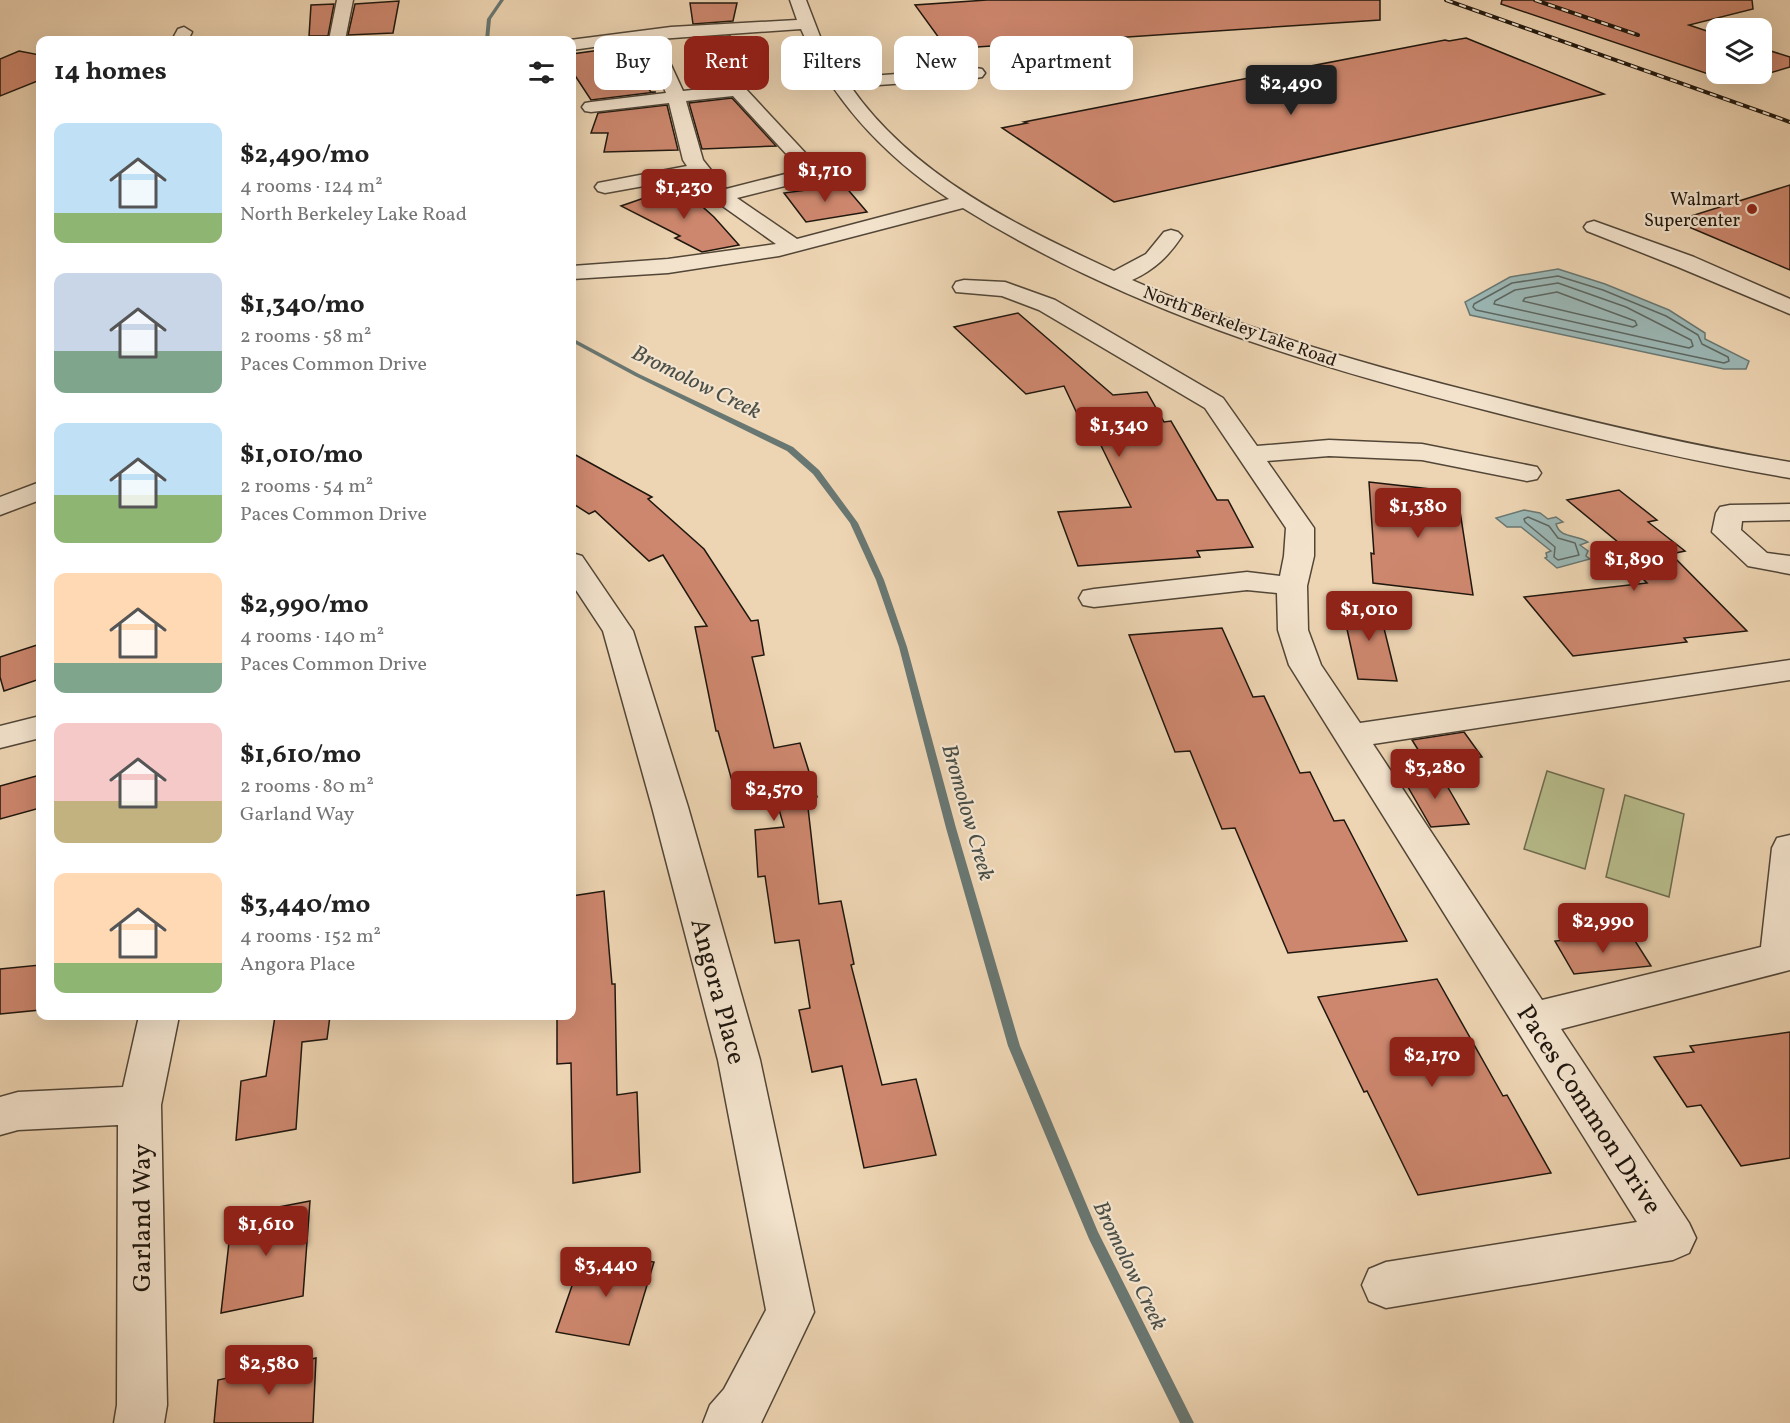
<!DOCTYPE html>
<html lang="en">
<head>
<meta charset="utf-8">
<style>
  :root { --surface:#fff; --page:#f6f6f6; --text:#222; --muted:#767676; --accent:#8f2418 }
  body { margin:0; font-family:Vollkorn,serif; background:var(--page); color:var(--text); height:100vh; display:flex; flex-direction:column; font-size:22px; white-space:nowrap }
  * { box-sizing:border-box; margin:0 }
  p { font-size:20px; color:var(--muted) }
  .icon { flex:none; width:33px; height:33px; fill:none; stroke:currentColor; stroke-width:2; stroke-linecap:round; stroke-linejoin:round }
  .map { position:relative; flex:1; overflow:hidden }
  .drawer { position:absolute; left:36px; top:36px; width:540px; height:984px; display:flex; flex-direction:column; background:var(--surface); border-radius:12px; box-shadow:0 6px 24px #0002 }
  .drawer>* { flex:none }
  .top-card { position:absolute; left:594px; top:36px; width:570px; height:54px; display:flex; gap:12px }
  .tools { position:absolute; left:1706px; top:18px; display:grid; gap:12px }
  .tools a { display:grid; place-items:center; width:66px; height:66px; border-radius:12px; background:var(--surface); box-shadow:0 6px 24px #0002; font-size:30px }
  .price { position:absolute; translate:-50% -51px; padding:0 14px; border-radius:6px; background:var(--accent); color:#fff; font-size:20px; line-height:39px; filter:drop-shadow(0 2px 3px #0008) }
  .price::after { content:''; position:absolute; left:50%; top:36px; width:18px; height:14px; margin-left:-9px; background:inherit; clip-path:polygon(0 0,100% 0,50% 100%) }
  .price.on { background:#222; color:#fff }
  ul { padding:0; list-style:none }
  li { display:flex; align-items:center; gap:18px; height:150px; padding:0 18px }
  li span { display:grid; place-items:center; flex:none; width:168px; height:120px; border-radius:12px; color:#555 }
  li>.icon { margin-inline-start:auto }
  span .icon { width:72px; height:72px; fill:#fffc; stroke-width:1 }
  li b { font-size:26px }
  h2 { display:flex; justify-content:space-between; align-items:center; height:72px; padding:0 18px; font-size:26px }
  .tag { padding:0 21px; border-radius:12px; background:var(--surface); box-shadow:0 6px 24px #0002; font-size:21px; line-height:54px }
  .tag.on { background:var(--accent); color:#fff }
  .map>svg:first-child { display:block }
  .green { fill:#b8bd8c; stroke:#6c6a4d; stroke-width:1.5 }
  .water { fill:#9bb7b5; stroke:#697772; stroke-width:1.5 }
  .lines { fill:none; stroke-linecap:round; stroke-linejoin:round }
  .shore { stroke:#5d6762; stroke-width:1.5 }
  .stream { fill:#697772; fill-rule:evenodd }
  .building { fill:#cd876e; stroke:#1f170e; stroke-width:1.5 }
  .minor-casing { stroke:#524637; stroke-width:3 }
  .minor { fill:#f3e3cd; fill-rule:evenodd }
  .rail-casing { stroke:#1f170e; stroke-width:4 }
  .rail { stroke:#f3e3cd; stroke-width:2; stroke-dasharray:7; stroke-linecap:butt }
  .poi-dot { fill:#8f2418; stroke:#f3e3cd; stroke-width:2 }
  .labels { text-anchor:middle; stroke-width:4.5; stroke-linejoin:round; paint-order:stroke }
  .far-poi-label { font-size:18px; fill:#1f170e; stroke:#f3e3cd; text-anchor:end }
  .far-street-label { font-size:18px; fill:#1f170e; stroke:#f3e3cd }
  .water-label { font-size:22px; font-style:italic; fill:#4a4f48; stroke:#f3e3cd }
  .near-street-label { font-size:26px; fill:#1f170e; stroke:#f3e3cd }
</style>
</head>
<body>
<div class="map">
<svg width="1790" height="1423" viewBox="0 0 1790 1423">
  <rect width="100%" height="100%" fill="#edd4b2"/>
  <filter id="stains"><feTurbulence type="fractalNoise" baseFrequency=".00333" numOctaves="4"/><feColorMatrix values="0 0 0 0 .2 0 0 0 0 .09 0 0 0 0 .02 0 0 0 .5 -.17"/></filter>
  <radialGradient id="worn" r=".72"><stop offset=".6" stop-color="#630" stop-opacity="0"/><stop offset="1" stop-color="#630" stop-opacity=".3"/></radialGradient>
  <!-- green -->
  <g class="green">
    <path d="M1547,771L1604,789L1585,869L1524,849Z"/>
    <path d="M1625,795L1684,814L1669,897L1606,877Z"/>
  </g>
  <!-- water -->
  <g class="water">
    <path d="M1558,269L1605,284L1669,310L1705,333V339L1749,361L1746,369H1724L1470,315L1465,302L1510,277Z"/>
    <path d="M1524,510L1540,513L1548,519L1556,517L1563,522L1556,524C1560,539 1577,534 1588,542L1580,545L1588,551L1586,556L1590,559L1557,568L1545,558L1547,557L1546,553L1551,551L1521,527H1507L1496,518Z"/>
  </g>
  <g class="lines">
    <!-- shore -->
    <g class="shore">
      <path d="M1558,276L1603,290L1666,316L1698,335L1702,344L1728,357L1729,361L1724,363L1476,310L1473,307L1474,304L1512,283Z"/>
      <path d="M1558,283L1626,307L1691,340L1693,346L1689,348L1494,304L1495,301L1515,290Z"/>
      <path d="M1557,292L1635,321L1637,325L1633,327L1523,301L1525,298Z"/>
      <path d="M1528,517L1549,526L1558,538L1575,543L1579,555L1558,560L1554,557L1555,547L1525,522L1524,519Z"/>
    </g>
    <!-- stream -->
    <g class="stream">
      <path d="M500,0H504L491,19L489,40H485L487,19Z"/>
      <path d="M572,338L639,374L793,447L819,470L858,523L884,580L907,647L956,828L1020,1046L1098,1232L1194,1423H1180L1089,1239L1008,1046L946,828L899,647L876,580L850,523L813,474L787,451L635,376L572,342Z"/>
    </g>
  </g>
  <!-- building -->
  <g class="building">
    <path d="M987,0H1380V20L947,49L915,5Z"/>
    <path d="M1502,0H1752L1753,9L1689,25L1716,34V74H1761V48L1790,57V67L1735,83L1501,4Z"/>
    <path d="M399,1L393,33L348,35L355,4Z"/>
    <path d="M690,3H737L733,21L693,24Z"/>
    <path d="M334,4L328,36H309L311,5Z"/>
    <path d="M730,36L729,43L750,42L758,78L741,79L742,84L701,87L695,39Z"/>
    <path d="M1466,38L1604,94L1114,202L1002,128L1027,123L1024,122L1197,88L1445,40L1449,41Z"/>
    <path d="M615,48L651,92H656L591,100L572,71V54Z"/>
    <path d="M19,51L40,55V80L0,96V59Z"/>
    <path d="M732,98L776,146L702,149L689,103Z"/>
    <path d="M667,105L678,150L604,152L608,133H591L598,113Z"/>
    <path d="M844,185L867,212L806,222L784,193Z"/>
    <path d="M1790,185V270L1675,221Z"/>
    <path d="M670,189L696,201L714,217L739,245L702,252L675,238L680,236L621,206Z"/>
    <path d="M1018,313L1113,395L1147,392L1164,422L1171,421L1217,500H1228L1253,547L1197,551L1200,557L1078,566L1058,512L1131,507L1090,423L1082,424L1064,386L1026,394L954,327Z"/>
    <path d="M572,453L652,497L648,499L704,549L751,621L758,620L764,655L752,657L774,748L800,743L817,797L807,799L819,904L841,901L854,964L851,965L882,1085L916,1079L936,1155L864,1168L842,1066L812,1072L799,1010L810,1008L799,940L775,943L765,876L758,877L755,830L784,827L769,774L732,781L718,731H716L695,627L707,626L663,555L649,561L595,511L589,514L572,503Z"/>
    <path d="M1369,482L1457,492L1473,595L1373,583L1371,553L1374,554Z"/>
    <path d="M1619,490L1657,520L1648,522L1685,551L1671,554L1747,631L1684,638L1687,642L1573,656L1524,597L1647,583L1642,578L1659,576L1567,500Z"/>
    <path d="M1341,602L1378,604L1397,681L1358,679Z"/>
    <path d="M1222,628L1253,697L1264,696L1300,773L1310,772L1334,821L1344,820L1407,941L1288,953L1235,828L1222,829L1190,751L1175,752L1129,635Z"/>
    <path d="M40,644V679L4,691L0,677V657Z"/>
    <path d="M1464,732L1482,757L1427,764L1412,740Z"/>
    <path d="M1439,772L1469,824L1431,827L1401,775Z"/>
    <path d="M40,775V808L0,819V786Z"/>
    <path d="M604,891L612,984H615L617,1095L637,1092L640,1172L573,1183L571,1063L557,1064V1016H572V896Z"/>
    <path d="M1630,933L1651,966L1574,974L1555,941Z"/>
    <path d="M40,965V1010L0,1014V969Z"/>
    <path d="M1437,979L1503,1096L1507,1095L1551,1173L1418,1195L1367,1091L1364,1092L1318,997Z"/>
    <path d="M275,1016H330L327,1039L302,1042L296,1129L236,1140L241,1081L266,1076Z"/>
    <path d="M1790,1032V1158L1741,1166L1701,1105L1687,1107L1654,1057L1694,1052L1690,1046Z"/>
    <path d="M310,1201L303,1296L221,1313L232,1216Z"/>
    <path d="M584,1251L654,1262L629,1345L556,1332Z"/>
    <path d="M316,1358L313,1423H214L218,1380Z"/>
  </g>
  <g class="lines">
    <defs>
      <g id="minor">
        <path d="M337,0H353L345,40H329Z"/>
        <path d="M790,0H806L821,39L844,78L976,68L982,69L985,73L982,77L976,78L851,87C913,176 1019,227 1114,271L1146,254L1164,232L1171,230L1178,232L1182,236C1168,257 1154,270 1132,280C1249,332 1374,367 1498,398C1595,423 1692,446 1790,462V478C1689,461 1589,437 1489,411C1306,365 1124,308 963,208L779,256L668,273L572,279V266L668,259L776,244L714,200L694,177L605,193L598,191L595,187L598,183L687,166L683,160L669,103L591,112L585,111L582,107L585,103L591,102L666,93L644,40L572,50L570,40L671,27L797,20ZM801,29C832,101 885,156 949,199L797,239L737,198L821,177L824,173L743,86L737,85L683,91L659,39ZM733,96L801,170L726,189L703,160L686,101Z"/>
        <path d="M184,27L192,32L188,40H172L178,29Z"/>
        <path d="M1594,221L1694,257L1790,299V314L1678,267L1587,231L1584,227L1587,223Z"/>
        <path d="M964,280L1005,282L1055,300L1223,398L1257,446L1329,440L1422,444L1537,467L1541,473L1537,479L1527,481L1422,460L1329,456L1267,461L1314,528V556L1307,586L1308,630L1321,665L1360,723L1790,660V680L1373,744L1542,1000L1761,947L1772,848L1777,838L1790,835V970L1561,1029L1689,1223L1696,1238L1689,1253L1673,1260L1386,1308L1369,1301L1362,1285L1369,1269L1386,1262L1637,1222L1289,665L1278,630L1277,593L1247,590L1094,607L1083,605L1079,598L1083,591L1094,589L1247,572L1280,576L1284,556L1286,528L1205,408L1039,310L1002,296L956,292L953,287L956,282Z"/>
        <path d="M40,482V500L0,515V497Z"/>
        <path d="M1790,504V520L1742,521L1741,530L1767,553L1790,556V574L1748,566L1712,532L1716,513L1720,507L1730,505Z"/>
        <path d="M572,553L582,556L633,631L688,807L760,1060L814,1312L761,1423H703L710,1405L724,1389L766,1310L718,1060L652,807L603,631L572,584Z"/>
        <path d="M40,716V738L0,748V726Z"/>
        <path d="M139,1016H179L161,1105L167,1405L164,1423H114L117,1405L118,1125L18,1130L0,1135V1097L18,1092L123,1087Z"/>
      </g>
    </defs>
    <!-- minor casing -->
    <use href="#minor" class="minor-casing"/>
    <!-- minor -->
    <use href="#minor" class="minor"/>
    <defs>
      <g id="rail">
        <path d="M1446,0L1790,122"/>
        <path d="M1535,0L1638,35"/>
      </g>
    </defs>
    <!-- rail casing -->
    <use href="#rail" class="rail-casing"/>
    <!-- rail -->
    <use href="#rail" class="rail"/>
  </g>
  <!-- markers -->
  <circle class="poi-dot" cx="1752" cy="209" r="6"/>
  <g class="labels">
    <!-- far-poi labels -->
    <g class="far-poi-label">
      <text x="1740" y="205">Walmart<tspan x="1740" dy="21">Supercenter</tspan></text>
    </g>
    <!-- far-street labels -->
    <g class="far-street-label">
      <text transform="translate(1240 326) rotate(20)" y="6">North Berkeley Lake Road</text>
    </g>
    <!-- water labels -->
    <g class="water-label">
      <text transform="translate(697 381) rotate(26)" y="8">Bromolow Creek</text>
      <text transform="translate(969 812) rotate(74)" y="8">Bromolow Creek</text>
      <text transform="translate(1131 1265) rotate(64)" y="8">Bromolow Creek</text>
    </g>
    <!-- near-street labels -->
    <g class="near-street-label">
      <text transform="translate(719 991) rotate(75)" y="9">Angora Place</text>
      <text transform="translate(1590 1109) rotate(57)" y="9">Paces Common Drive</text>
      <text transform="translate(141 1218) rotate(-90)" y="9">Garland Way</text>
    </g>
  </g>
  <rect width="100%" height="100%" filter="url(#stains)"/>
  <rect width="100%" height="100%" fill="url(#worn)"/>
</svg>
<div class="tools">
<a><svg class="icon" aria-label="layers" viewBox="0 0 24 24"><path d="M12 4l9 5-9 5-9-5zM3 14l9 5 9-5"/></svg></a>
</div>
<b class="price on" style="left:1291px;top:116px">$2,490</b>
<b class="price" style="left:825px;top:203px">$1,710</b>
<b class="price" style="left:684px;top:220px">$1,230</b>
<b class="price" style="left:1119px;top:458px">$1,340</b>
<b class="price" style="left:1418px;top:539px">$1,380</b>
<b class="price" style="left:1634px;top:592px">$1,890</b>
<b class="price" style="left:1369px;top:642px">$1,010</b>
<b class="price" style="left:1435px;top:800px">$3,280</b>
<b class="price" style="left:774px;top:822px">$2,570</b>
<b class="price" style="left:1603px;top:954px">$2,990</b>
<b class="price" style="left:1432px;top:1088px">$2,170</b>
<b class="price" style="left:266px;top:1257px">$1,610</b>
<b class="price" style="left:606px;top:1298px">$3,440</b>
<b class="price" style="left:269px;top:1396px">$2,580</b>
<div class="top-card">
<a class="tag">Buy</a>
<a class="tag on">Rent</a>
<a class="tag">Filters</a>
<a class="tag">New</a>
<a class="tag">Apartment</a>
</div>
<section class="drawer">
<h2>14 homes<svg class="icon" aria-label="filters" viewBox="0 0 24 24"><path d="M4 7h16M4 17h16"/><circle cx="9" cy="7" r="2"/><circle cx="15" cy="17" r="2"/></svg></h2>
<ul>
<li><span style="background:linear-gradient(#bfe0f5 75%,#8fb573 0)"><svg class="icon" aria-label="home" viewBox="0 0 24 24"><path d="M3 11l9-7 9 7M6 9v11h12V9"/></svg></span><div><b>$2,490/mo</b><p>4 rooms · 124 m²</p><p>North Berkeley Lake Road</p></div></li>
<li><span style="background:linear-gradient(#c9d6e8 65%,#7fa58c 0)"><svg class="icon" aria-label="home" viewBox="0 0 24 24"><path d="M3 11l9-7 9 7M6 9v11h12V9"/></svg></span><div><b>$1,340/mo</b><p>2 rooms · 58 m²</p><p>Paces Common Drive</p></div></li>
<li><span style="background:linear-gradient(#bfe0f5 60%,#8fb573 0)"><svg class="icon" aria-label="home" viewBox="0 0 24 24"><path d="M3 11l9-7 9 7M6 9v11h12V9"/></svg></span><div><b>$1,010/mo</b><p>2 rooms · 54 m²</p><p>Paces Common Drive</p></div></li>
<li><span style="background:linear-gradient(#ffd9b3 75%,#7fa58c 0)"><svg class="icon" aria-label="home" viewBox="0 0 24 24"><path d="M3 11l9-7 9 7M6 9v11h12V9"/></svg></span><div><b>$2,990/mo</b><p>4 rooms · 140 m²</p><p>Paces Common Drive</p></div></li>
<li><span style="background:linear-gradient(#f6c9c9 65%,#c2b280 0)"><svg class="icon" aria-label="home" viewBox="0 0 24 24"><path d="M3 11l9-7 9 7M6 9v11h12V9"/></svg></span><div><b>$1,610/mo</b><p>2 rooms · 80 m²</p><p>Garland Way</p></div></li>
<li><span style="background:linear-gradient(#ffd9b3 75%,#8fb573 0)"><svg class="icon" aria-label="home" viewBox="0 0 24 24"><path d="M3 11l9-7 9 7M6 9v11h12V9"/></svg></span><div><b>$3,440/mo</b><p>4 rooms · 152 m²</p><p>Angora Place</p></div></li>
</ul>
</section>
</div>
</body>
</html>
